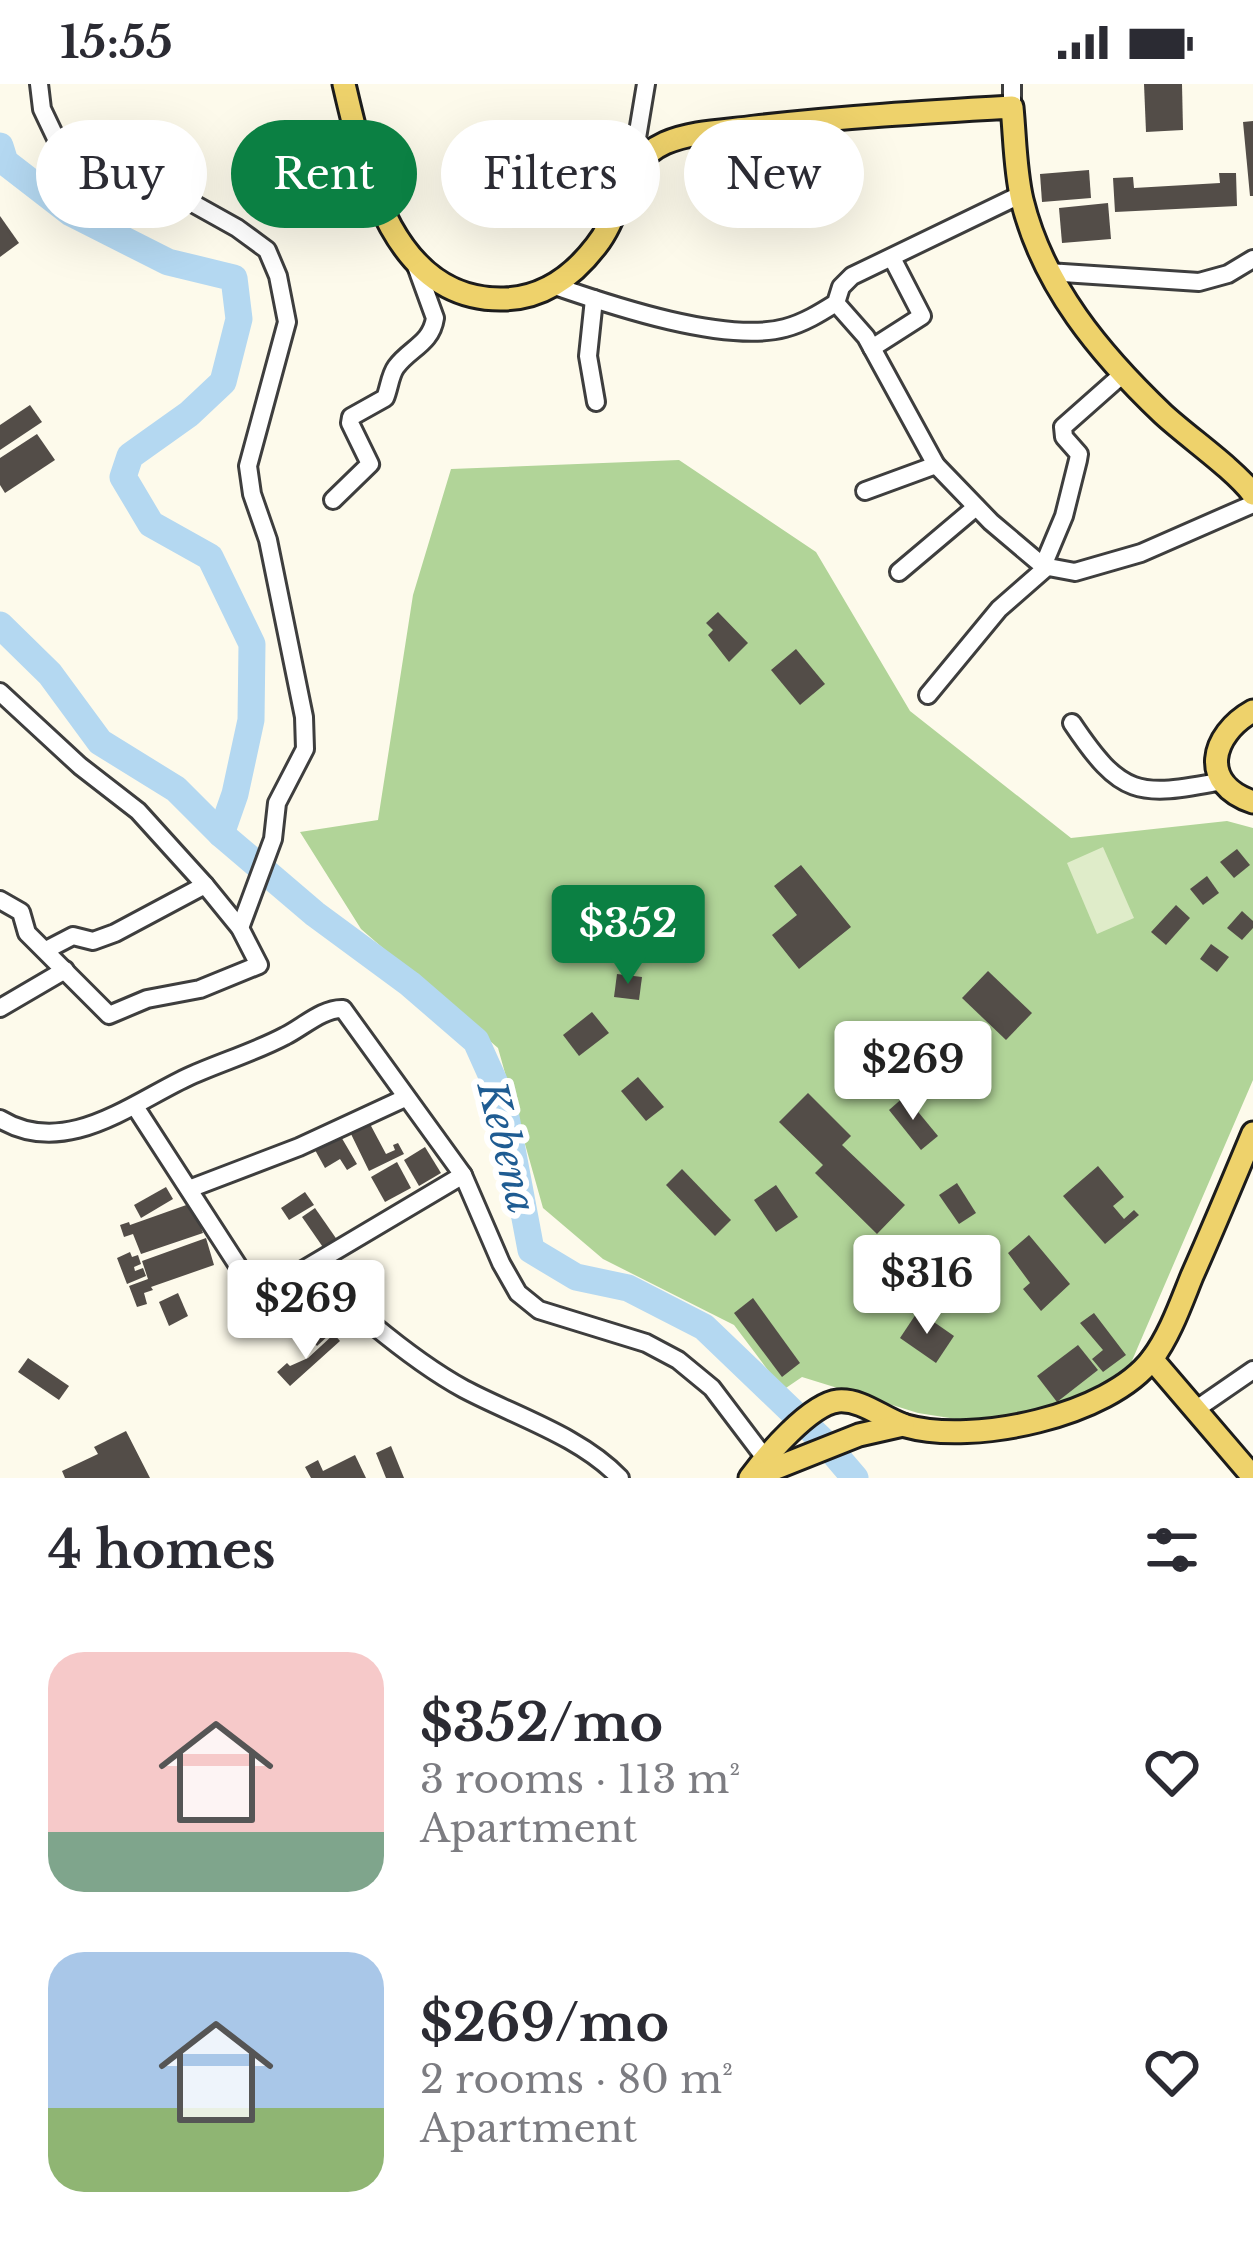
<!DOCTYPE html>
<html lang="en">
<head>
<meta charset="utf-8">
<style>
  :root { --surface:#fff; --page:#f7f7f7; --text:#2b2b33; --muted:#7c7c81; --accent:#0b8043 }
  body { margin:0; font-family:"Libre Baskerville",serif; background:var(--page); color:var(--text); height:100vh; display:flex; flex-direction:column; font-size:45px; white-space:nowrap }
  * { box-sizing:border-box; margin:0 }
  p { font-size:39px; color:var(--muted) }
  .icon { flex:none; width:66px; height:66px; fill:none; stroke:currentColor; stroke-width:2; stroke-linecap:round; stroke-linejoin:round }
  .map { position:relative; height:1394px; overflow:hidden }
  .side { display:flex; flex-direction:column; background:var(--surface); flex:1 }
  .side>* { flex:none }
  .guide { position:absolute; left:36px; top:36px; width:1182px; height:108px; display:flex; gap:24px }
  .price { position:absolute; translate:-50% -102px; padding:0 27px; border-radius:12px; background:#fff; color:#222; font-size:39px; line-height:78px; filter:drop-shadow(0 3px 6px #0008) }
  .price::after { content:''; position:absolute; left:50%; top:72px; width:36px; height:27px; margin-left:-18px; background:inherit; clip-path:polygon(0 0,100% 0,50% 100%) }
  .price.selected { background:var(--accent); color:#fff }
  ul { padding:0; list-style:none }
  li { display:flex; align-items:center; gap:36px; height:300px; padding:0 48px }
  li span { display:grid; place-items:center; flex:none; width:336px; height:240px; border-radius:36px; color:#555 }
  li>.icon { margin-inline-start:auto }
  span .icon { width:144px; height:144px; fill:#fffc; stroke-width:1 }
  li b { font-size:51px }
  h2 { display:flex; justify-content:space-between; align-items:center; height:144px; padding:0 48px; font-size:51px }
  .pill { padding:0 42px; border-radius:54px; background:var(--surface); box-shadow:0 12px 48px #0002; font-size:42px; line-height:108px }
  .pill.selected { background:var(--accent); color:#fff }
  .status { display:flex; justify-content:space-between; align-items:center; height:84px; padding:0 60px; background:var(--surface); direction:ltr }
  .status svg { height:33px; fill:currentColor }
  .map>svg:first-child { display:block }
  .forest { fill:#b1d498 }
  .pitch { fill:#dfecc9 }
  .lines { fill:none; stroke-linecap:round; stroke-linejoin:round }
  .river { stroke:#b4d8f1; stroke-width:27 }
  .building { fill:#534d48 }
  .minor-casing { stroke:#3e3e3e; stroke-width:22 }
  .major-casing { stroke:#1c1c1c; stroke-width:27 }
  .minor { stroke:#fff; stroke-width:16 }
  .major { stroke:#eed26b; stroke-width:21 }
  .labels { text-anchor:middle; stroke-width:12; stroke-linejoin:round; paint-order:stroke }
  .water-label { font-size:39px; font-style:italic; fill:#1f5c92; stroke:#fff }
</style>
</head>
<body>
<div class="status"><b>15:55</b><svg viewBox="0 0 49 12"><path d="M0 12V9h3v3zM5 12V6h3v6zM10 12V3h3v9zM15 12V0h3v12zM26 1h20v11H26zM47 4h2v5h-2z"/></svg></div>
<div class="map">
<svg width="1253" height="1394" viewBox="0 0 1253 1394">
  <rect width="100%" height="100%" fill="#fdfaeb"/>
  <!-- forest -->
  <path class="forest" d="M679,376L816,468L910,627L1071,754L1227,737L1253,744V996L1131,1279L1084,1313L1028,1333L975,1338L918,1329L802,1293L783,1306L734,1241L603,1175L543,1124L498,964L361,845L300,748L378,736L413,511L451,385Z"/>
  <!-- pitch -->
  <path class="pitch" d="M1103,763L1134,834L1097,850L1067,779Z"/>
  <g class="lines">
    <!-- river -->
    <g class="river">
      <path d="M0,62L5,78L71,129L168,178L234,194L239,235L223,298L189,330L130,372L123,393L151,440L210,473L252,560L251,636L235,710L221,750"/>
      <path d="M0,541L50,590L100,658L176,705L221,750L315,830L410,900L476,957L503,1017L531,1166L576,1193L628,1204L704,1243L826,1360L855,1394"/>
    </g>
  </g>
  <!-- building -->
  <g class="building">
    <path d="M1144,0H1182L1183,46L1146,48Z"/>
    <path d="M1253,37V112H1250L1243,38Z"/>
    <path d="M1089,86L1091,114L1042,118L1040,90Z"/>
    <path d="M1219,89H1236L1237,122L1115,128L1113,94L1133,93L1134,104L1220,99Z"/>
    <path d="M1108,119L1111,155L1062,159L1059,124Z"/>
    <path d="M0,132L19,159L0,173Z"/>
    <path d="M30,321L42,338L0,366V341Z"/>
    <path d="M37,350L55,376L5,409L0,401V374Z"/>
    <path d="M718,528L748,559L729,578L708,551L713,546L706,539Z"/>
    <path d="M796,565L825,600L800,621L771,586Z"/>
    <path d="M1237,765L1250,781L1234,794L1220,778Z"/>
    <path d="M801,781L851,843L799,885L772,851L797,831L774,802Z"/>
    <path d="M1207,792L1219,809L1203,821L1190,805Z"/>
    <path d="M1176,821L1190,834L1166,861L1151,848Z"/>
    <path d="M1242,827L1253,837V844L1242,856L1227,844Z"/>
    <path d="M1211,860L1229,873L1217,888L1200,875Z"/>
    <path d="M988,887L1032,929L1006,956L962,914Z"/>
    <path d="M617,890L642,893L639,916L614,913Z"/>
    <path d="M592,928L609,949L579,972L563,951Z"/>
    <path d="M638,993L664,1023L646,1037L621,1007Z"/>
    <path d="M808,1009L851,1052L842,1061L905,1121L877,1150L815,1089L823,1081L779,1038Z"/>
    <path d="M905,1012L938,1052L921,1066L889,1026Z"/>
    <path d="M370,1040L386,1070L395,1066L393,1061L398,1059L404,1070L369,1087L351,1050Z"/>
    <path d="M340,1051L357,1080L347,1086L340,1075L325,1084L315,1066Z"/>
    <path d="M425,1063L441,1089L419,1102L404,1076Z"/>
    <path d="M397,1078L411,1104L385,1118L371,1093Z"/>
    <path d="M1098,1082L1124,1113L1113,1122L1124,1135L1134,1126L1139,1131L1105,1160L1063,1112Z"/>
    <path d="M682,1085L731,1136L715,1152L666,1101Z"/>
    <path d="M957,1099L976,1129L959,1140L939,1111Z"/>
    <path d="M776,1101L798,1133L776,1148L754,1116Z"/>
    <path d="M166,1103L173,1115L141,1134L134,1121Z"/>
    <path d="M305,1108L314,1121L289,1136L281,1124Z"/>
    <path d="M192,1119L203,1149L141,1170L133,1150L124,1153L120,1141L129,1138L130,1141Z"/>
    <path d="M315,1124L340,1160L327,1169L302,1133Z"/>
    <path d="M1029,1151L1070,1200L1041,1227L1023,1205L1030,1199L1008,1169Z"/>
    <path d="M206,1154L214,1181L151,1203L153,1206L144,1209L147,1220L137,1223L129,1202L148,1195L142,1177Z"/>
    <path d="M130,1168L132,1173L138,1171L141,1180L134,1183L135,1187L143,1184L146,1192L127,1200L117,1174Z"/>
    <path d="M344,1181L364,1204L345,1220L325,1197Z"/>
    <path d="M318,1197L334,1220L320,1230L313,1220L298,1231L287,1216Z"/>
    <path d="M178,1209L188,1232L169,1242L159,1218Z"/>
    <path d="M753,1214L800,1279L782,1293L734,1229Z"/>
    <path d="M918,1227L954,1252L936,1279L900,1254Z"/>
    <path d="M1094,1229L1126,1271L1103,1288L1092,1275L1103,1266L1080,1239Z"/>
    <path d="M315,1232L330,1250L317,1262L301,1244Z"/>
    <path d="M334,1250L340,1257L290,1302L277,1288L287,1279L290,1282L308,1274Z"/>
    <path d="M1078,1261L1098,1286L1057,1318L1037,1292Z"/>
    <path d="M28,1274L69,1302L59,1316L18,1288Z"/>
    <path d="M126,1347L150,1394H65L62,1387L98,1370L94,1363Z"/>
    <path d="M391,1362L404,1394H386L376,1369Z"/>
    <path d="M355,1371L366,1394H311L305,1383L318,1376L323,1387Z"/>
  </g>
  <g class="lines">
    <defs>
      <g id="minor">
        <path d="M39,0L42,25L62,67L94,85L151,96L237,144L267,166L278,192L287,238L248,382L252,410L268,456L304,633L305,665L277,719L273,755L240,844"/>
        <path d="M1012,23V0"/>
        <path d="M632,84L646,0"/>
        <path d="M1048,188L1199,198L1228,190L1253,175"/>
        <path d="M555,202C613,222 726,260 785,244C804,239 820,229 836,219L841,203L852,192L1020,111"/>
        <path d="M594,215L588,272L596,318"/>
        <path d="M836,219L866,253L936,381L991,438L1043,482L1075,488L1141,469L1253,420"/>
        <path d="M872,264L922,232L892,174"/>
        <path d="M865,407L936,381"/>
        <path d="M333,416L370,380L350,339L351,333L385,314C389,305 390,291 396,283C410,264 431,260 435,234L415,179"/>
        <path d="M1043,482L1064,432L1078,376L1079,370L1064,353L1063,343L1124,289"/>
        <path d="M899,488L976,423"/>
        <path d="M0,608L80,682L138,727L205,801"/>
        <path d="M928,611L999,525L1047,483"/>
        <path d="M1072,639C1121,712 1137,714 1222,697"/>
        <path d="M0,816L21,828L27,849L109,931L147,915L200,905L259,881L240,844L205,801L115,849L93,857L73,852L46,866"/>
        <path d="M0,924L65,886"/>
        <path d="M136,1024L255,1208L261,1211L463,1091"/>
        <path d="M0,1035C66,1075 133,1018 190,992C221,978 255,968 285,952C303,943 323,924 343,925L463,1091L501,1179L518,1209L539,1226L646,1259L678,1276L712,1304L765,1374"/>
        <path d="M189,1105L299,1063L405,1014"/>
        <path d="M372,1240C401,1264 431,1287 464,1305C515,1332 580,1352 620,1394"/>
        <path d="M1195,1326L1253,1286"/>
      </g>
      <g id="major">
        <path d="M344,0C364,86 393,218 504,215C543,214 573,192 596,162C624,127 620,79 665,59C693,47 726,47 755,43C841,33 926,28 1012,23C1015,54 1015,86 1022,116C1043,202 1100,270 1163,330C1189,354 1233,384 1253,410"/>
        <path d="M1253,627C1210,651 1199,700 1253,718"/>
        <path d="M1152,1275L1253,1393"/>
        <path d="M750,1394C766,1372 810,1320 838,1317C863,1315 883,1335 906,1342C973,1361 1109,1332 1152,1275C1170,1251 1181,1219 1192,1192C1213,1145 1233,1097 1253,1049"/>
        <path d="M751,1394L859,1351L903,1341"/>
      </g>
    </defs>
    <!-- minor casing -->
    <use href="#minor" class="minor-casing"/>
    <!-- major casing -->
    <use href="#major" class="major-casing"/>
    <!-- minor -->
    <use href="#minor" class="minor"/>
    <!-- major -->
    <use href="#major" class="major"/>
  </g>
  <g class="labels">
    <!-- water labels -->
    <g class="water-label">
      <text transform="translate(507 1063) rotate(76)" y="14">Kebena</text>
    </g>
  </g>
</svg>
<b class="price selected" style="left:628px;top:903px">$352</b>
<b class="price" style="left:913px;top:1039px">$269</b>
<b class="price" style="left:927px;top:1253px">$316</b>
<b class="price" style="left:306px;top:1278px">$269</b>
<div class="guide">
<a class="pill">Buy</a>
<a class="pill selected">Rent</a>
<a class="pill">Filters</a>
<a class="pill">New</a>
</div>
</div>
<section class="side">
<h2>4 homes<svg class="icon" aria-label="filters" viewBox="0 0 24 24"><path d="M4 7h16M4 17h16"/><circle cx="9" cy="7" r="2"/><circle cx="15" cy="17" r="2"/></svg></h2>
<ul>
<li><span style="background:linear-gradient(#f6c9c9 75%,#7fa58c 0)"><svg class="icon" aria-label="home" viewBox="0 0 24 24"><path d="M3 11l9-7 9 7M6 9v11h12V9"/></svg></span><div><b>$352/mo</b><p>3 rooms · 113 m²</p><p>Apartment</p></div><svg class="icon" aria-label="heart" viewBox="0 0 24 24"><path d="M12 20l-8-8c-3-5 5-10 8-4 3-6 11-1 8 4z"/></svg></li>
<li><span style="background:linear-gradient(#a9c7e8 65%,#8fb573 0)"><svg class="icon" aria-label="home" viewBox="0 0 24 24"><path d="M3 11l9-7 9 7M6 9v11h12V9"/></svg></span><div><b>$269/mo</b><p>2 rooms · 80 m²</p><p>Apartment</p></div><svg class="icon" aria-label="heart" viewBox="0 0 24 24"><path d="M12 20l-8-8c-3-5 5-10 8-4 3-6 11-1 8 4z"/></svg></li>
</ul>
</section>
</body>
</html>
